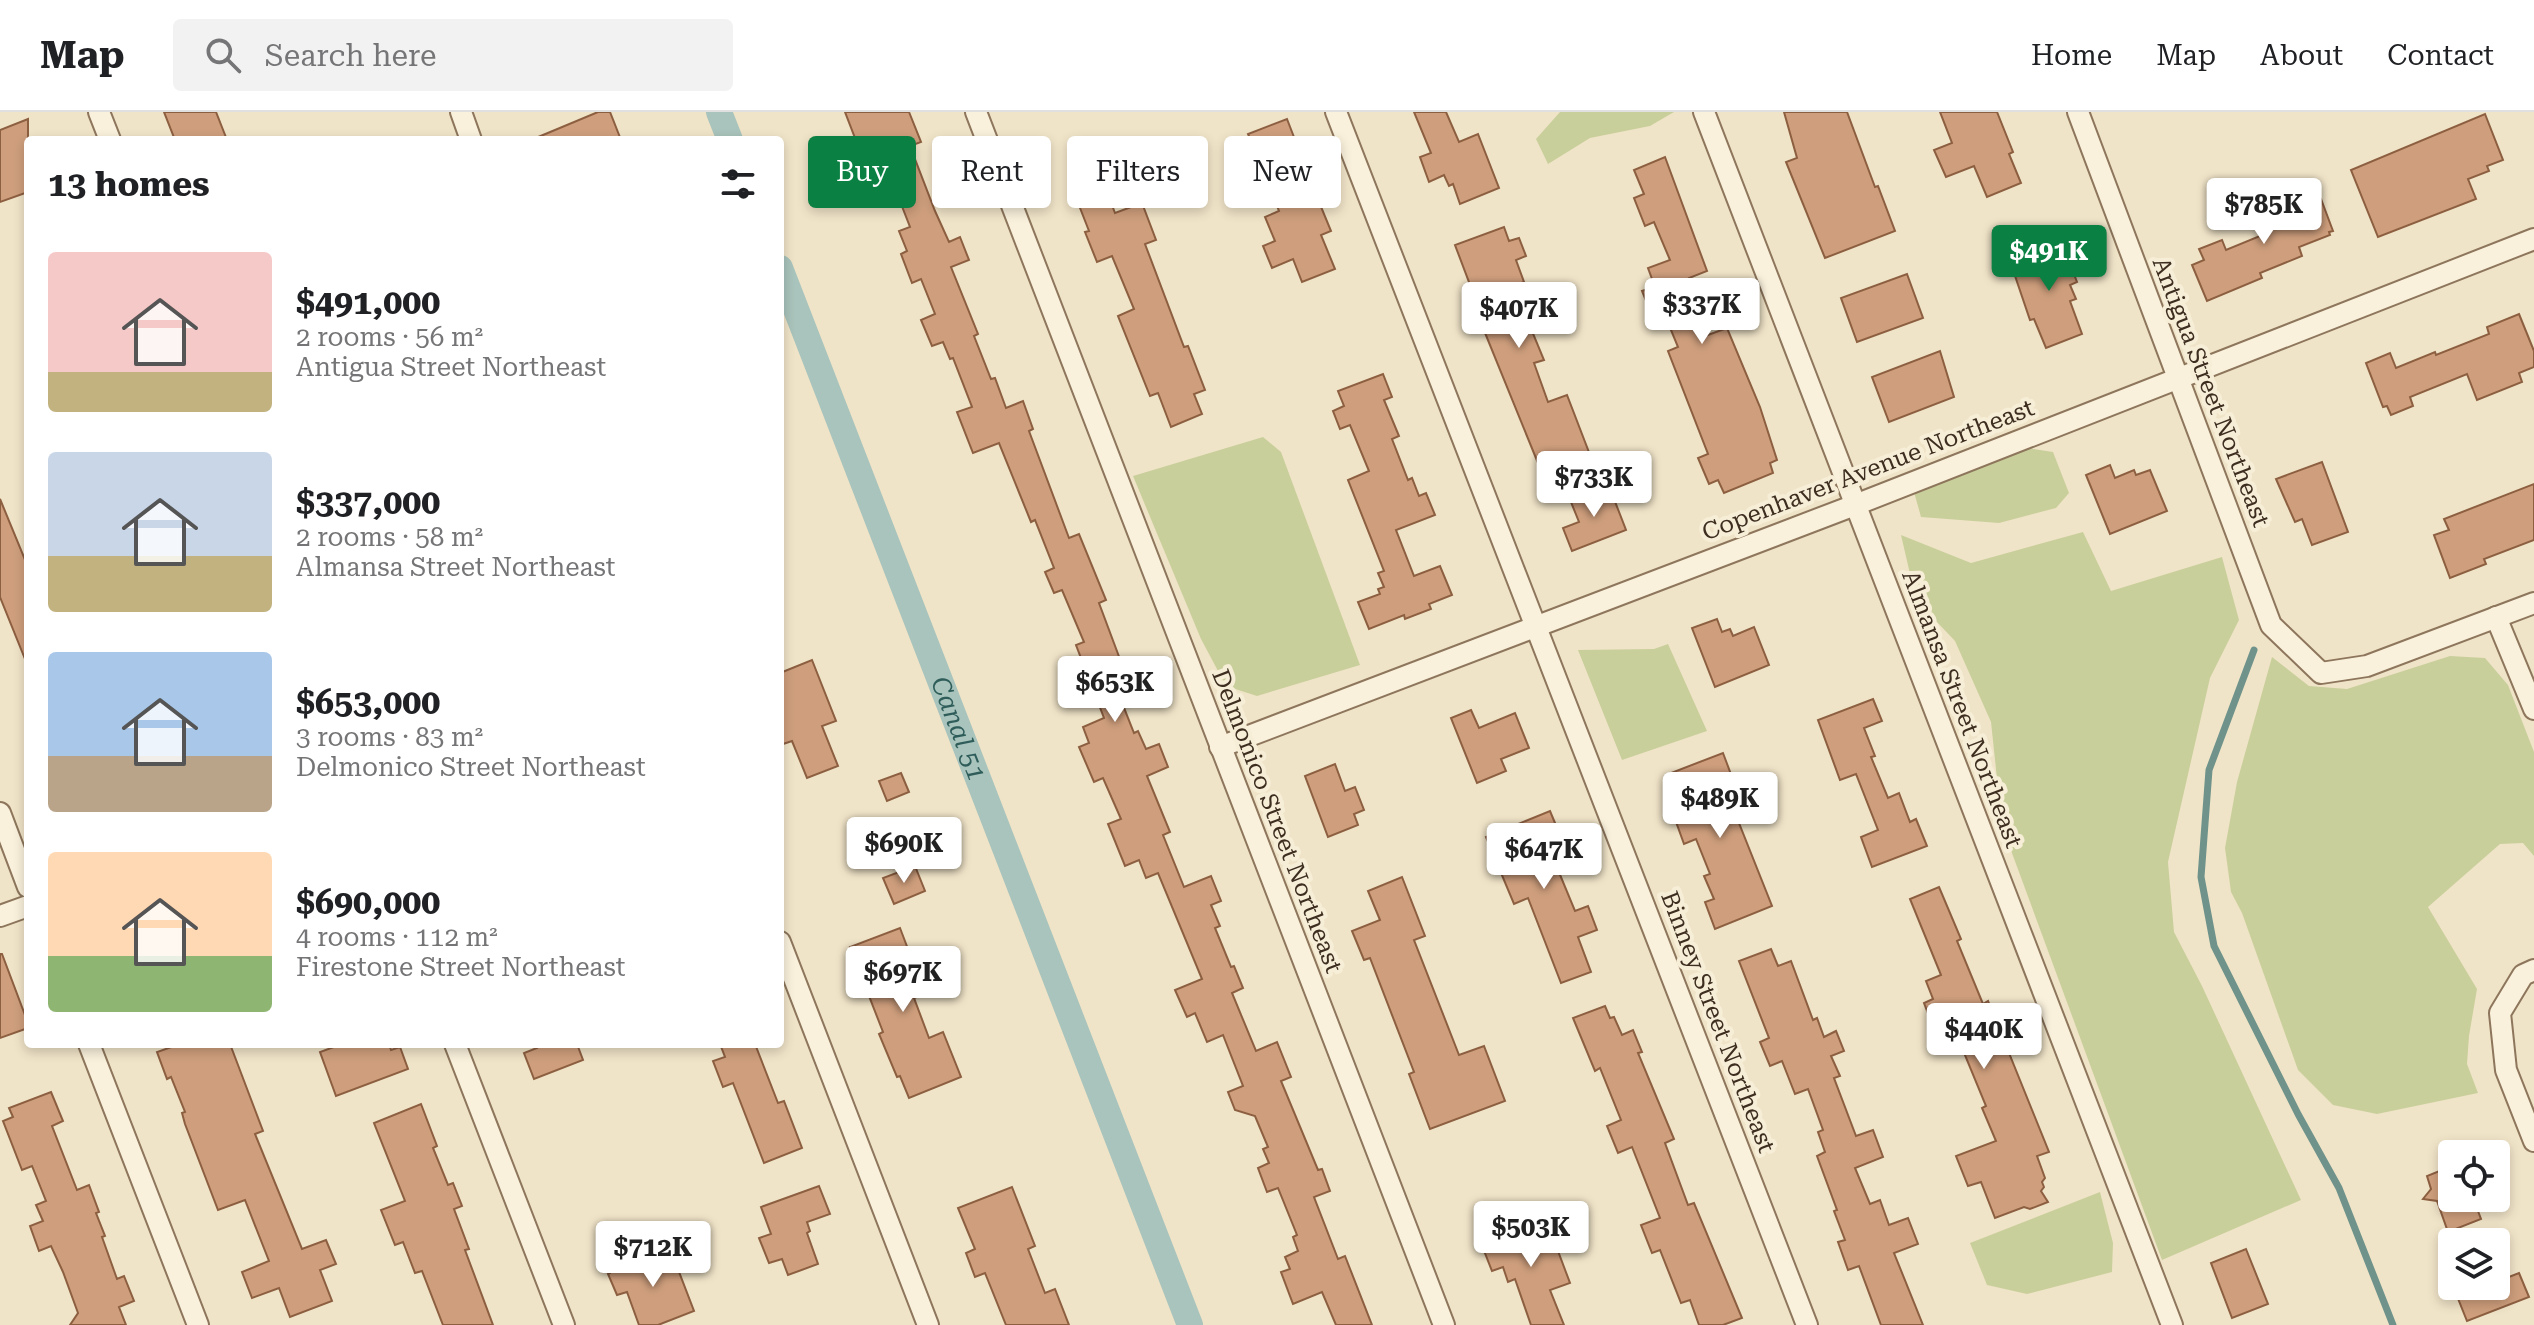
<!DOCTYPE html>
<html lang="en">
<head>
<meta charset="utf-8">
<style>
  :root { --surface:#fff; --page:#f2f2f2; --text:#202124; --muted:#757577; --line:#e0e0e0; --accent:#0b8043 }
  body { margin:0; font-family:"Roboto Serif",serif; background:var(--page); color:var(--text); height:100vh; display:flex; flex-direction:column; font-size:30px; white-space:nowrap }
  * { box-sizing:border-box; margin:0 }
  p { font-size:26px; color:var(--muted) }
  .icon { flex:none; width:44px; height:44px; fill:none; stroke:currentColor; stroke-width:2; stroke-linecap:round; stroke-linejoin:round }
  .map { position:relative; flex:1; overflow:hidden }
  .sheet { position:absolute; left:24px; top:24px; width:760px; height:912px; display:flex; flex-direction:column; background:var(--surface); border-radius:8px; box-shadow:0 4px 12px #0003 }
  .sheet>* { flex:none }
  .banner { position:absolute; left:808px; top:24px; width:760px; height:72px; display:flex; gap:16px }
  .tools { position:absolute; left:2438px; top:1028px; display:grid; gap:16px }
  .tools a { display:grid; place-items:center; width:72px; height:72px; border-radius:8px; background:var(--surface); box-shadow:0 4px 12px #0003; font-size:40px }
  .price { position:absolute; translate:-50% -68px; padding:0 18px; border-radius:8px; background:#fff; color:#222; font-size:26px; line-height:52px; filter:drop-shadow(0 2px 4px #0008) }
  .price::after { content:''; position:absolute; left:50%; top:48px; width:24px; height:18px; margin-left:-12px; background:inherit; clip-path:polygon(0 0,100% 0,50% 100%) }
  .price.on { background:var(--accent); color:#fff }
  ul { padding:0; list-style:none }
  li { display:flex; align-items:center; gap:24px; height:200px; padding:0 24px }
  li span { display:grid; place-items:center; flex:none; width:224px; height:160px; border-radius:8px; color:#555 }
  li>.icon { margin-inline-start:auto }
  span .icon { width:96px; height:96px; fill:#fffc; stroke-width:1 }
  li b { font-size:34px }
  h2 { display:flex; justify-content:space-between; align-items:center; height:96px; padding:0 24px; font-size:34px }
  .tag { padding:0 28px; border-radius:8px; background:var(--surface); box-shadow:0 4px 12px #0003; font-size:28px; line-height:72px }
  .tag.on { background:var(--accent); color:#fff }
  header { display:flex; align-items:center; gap:48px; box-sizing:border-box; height:112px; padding:0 40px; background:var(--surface); border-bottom:2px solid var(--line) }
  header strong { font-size:38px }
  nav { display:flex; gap:44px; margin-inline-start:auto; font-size:28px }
  .search { width:560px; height:72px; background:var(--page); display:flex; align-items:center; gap:20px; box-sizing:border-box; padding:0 28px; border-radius:8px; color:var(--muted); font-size:30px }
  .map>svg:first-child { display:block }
  .green { fill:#c9cf9b }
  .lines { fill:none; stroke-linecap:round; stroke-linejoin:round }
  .stream { stroke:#6f938a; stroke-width:7 }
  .canal { stroke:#a9c4bc; stroke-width:26 }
  .building { fill:#cf9f7d; stroke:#8d5f41; stroke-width:2 }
  .minor-casing { stroke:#8d765c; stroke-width:24 }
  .minor { stroke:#faf1dc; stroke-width:20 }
  .labels { text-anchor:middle; stroke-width:8; stroke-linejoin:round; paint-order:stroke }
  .street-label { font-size:24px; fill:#3d2e20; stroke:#f7eed8 }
  .water-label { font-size:26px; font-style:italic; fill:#2f5d5a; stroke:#f7eed8 }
</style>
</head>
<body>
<header>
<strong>Map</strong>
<div class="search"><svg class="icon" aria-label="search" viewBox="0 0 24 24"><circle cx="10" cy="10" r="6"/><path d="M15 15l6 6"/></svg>Search here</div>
<nav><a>Home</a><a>Map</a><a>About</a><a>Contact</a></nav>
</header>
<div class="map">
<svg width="2534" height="1213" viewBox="0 0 2534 1213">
  <rect width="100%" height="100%" fill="#f0e4c8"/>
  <!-- green -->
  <g class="green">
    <path d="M1560,0H1674L1650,14L1590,26L1548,52L1536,27Z"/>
    <path d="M1263,325L1281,340L1360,553L1257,584L1226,574L1201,527L1133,364Z"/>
    <path d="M2021,335L2053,340L2069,381L2056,396L1999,411L1921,405L1914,380Z"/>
    <path d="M2083,420L2111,479L2222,445L2239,508L2210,566L2168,750L2174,820L2202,874L2301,1088L2162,1148L2002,714L1991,610L1955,529L1916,488L1901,423L1971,451Z"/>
    <path d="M1668,532L1707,619L1622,648L1578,538L1654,537Z"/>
    <path d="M2450,544L2485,546L2508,573L2534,640V744L2523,731L2500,732L2428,795L2477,877L2469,924L2467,952L2478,981L2377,1002L2333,993L2298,958L2242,801L2231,780L2225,736L2237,670L2272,545L2309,574L2347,577Z"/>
    <path d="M2100,1080L2113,1131L2112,1160L2027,1182L1987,1173L1970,1131Z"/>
  </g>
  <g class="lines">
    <!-- stream -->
    <path class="stream" d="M2254,538L2209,658L2201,765L2214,834L2298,1002L2339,1076L2393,1213"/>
    <!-- canal -->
    <g class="canal">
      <path d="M719,0L730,28"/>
      <path id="s1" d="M780,156L1190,1213"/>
    </g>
  </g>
  <!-- building -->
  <g class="building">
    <path d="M164,0H216L227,28H175Z"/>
    <path d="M598,0H610L621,28H531Z"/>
    <path d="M845,0H909L921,30L910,34L935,99L949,130L960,125L969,148L951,155L978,222L974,224L991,267L995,266L1006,296L1023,289L1033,317L1029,319L1069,426L1079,422L1106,488L1099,491L1124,558L1122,559L1129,579L1119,583L1134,621L1138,619L1146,637L1159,632L1168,655L1147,664L1170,720L1163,723L1184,775L1211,764L1221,789L1211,793L1220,814L1215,816L1231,855L1234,854L1243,876L1232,881L1256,939L1277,930L1291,965L1281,969L1318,1058L1322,1057L1330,1079L1314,1085L1338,1147L1345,1144L1372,1213H1336L1322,1180L1293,1192L1281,1160L1290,1157L1285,1145L1298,1139L1293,1125L1297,1123L1278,1076L1267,1080L1258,1056L1269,1051L1263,1037L1268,1035L1255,1004L1235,998L1228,980L1243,974L1223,923L1207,930L1195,901L1187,905L1175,878L1202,867L1158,761L1146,766L1139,748L1125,754L1108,712L1121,707L1103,666L1094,670L1079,635L1089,631L1083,615L1104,606L1076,533L1084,530L1062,478L1054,481L1045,460L1054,456L1035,408L1031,410L999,331L973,341L957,300L972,295L953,246L950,247L943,230L932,234L921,208L935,202L921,167L912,171L901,142L907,139L899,119L910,115L896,79L878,86Z"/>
    <path d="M1414,0H1446L1459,30L1478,22L1499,76L1460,92L1453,72L1449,74L1444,63L1429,70L1420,45L1431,41Z"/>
    <path d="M1784,0H1847L1875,75L1878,74L1895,119L1825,146L1786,50L1797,46Z"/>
    <path d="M1940,0H1997L2013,40L2009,42L2021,71L1987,85L1974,54L1946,65L1934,38L1952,31Z"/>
    <path d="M2485,2L2503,48L2487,54L2489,59L2468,67L2476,87L2378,125L2351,58Z"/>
    <path d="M28,7V80L0,90V18Z"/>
    <path d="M1287,7L1297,33L1291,36L1311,87L1317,85L1331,119L1321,123L1335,157L1302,170L1293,147L1272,156L1263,134L1275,129L1265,105L1279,99L1263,59L1248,64L1238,39L1253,33L1248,22Z"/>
    <path d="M1665,45L1707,159L1689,166L1695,182L1692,184L1708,223L1727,216L1760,295L1777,348L1770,351L1773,361L1724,381L1718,368L1709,372L1698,346L1708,342L1668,239L1678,235L1662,196L1651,201L1642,179L1655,175L1648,156L1670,148L1654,110L1645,114L1634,86L1644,82L1634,58Z"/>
    <path d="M2306,71L2313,90L2321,87L2333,119L2329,120L2330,123L2299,135L2302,144L2260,161L2262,166L2207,189L2192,153L2204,148L2199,137L2222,128L2226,138L2265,122L2261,110L2293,98L2285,79Z"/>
    <path d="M1104,72L1115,101L1142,91L1156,128L1145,132L1184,235L1188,234L1205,278L1194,282L1202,302L1171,315L1158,281L1150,284L1118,204L1134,197L1112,144L1097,150L1085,120L1089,119L1075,83Z"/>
    <path d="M1504,115L1509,129L1519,126L1526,144L1516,148L1524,170L1505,177L1523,223L1532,219L1544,248L1534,251L1548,290L1567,283L1590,343L1542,361L1481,211L1484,210L1455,133Z"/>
    <path d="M2061,129L2077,170L2070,173L2076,187L2070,189L2082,222L2046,236L2034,207L2030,208L2010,149Z"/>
    <path d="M1907,162L1923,206L1857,230L1841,186Z"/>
    <path d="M2519,202L2534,239V255L2519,261L2522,270L2477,288L2467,262L2410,285L2413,294L2391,303L2387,294L2383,295L2366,251L2390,241L2396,256L2435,240L2436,243L2489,222L2487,215Z"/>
    <path d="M1940,239L1954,285L1889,310L1872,265Z"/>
    <path d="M1383,262L1392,285L1384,288L1399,324L1392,327L1408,368L1412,366L1419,384L1426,381L1435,403L1396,418L1414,464L1440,454L1452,483L1429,492L1431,497L1405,507L1404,503L1369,517L1358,490L1380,482L1378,477L1384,475L1378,461L1384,459L1348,368L1369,359L1350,313L1340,317L1333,299L1344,294L1338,279Z"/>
    <path d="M2322,350L2348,420L2312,433L2302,407L2295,410L2276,367Z"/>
    <path d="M2110,353L2115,366L2134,358L2136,363L2150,358L2167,399L2110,422L2086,363Z"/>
    <path d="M2534,372V428L2484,447L2486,452L2450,466L2434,423L2449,418L2444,407Z"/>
    <path d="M1609,374L1626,418L1572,439L1563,416L1579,410L1571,390Z"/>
    <path d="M0,387L28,455L27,552L0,485Z"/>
    <path d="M1717,507L1722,520L1730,517L1733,524L1754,515L1769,553L1715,575L1692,516Z"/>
    <path d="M812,548L836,609L822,614L838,654L807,666L792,629L780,633V561Z"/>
    <path d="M1873,587L1882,609L1864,616L1875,644L1871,645L1888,686L1899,681L1910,710L1916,707L1927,734L1872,755L1861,725L1878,718L1856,662L1840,668L1818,608Z"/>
    <path d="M1471,598L1479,616L1515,601L1529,636L1501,647L1506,659L1477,671L1451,606Z"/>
    <path d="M1723,641L1748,708L1739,711L1772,794L1715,817L1705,790L1714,787L1704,764L1710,762L1696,727L1684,732L1675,707L1687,702L1671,661Z"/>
    <path d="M1335,652L1345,679L1355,675L1364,698L1354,702L1358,713L1328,725L1305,664Z"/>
    <path d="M901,661L909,680L887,689L879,669Z"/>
    <path d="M1550,699L1560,723L1546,729L1575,799L1588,794L1597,818L1578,825L1591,860L1561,871L1528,786L1514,792L1486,725Z"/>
    <path d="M915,754L925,779L894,792L883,766Z"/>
    <path d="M1402,765L1425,824L1414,828L1459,943L1484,934L1505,989L1430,1017L1409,962L1414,960L1370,846L1364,848L1352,819L1380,808L1368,779Z"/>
    <path d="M1939,775L1961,827L1957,829L1983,892L1988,889L2049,1040L2037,1044L2045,1066L2042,1070L2044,1075L2041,1079L2048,1090L2030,1097L2024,1095L1995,1106L1981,1070L1968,1074L1956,1044L1996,1029L1982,996L1986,994L1958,926L1949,930L1942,913L1934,917L1924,891L1933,887L1926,869L1941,863L1910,787Z"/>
    <path d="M900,816L925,882L914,886L929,926L943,920L961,965L909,986L900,964L897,965L879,922L883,920L850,835Z"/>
    <path d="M1771,837L1778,854L1791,849L1813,908L1817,906L1824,925L1836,919L1844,939L1831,944L1840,964L1834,966L1856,1024L1873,1018L1883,1045L1855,1056L1870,1092L1880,1088L1889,1113L1908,1106L1918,1132L1894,1141L1923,1213H1881L1859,1154L1848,1158L1838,1130L1845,1128L1834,1099L1837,1098L1817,1044L1825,1040L1818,1020L1823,1018L1808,977L1795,982L1782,949L1770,954L1760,930L1769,926L1739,849Z"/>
    <path d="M0,842H2L28,911V916L0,926Z"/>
    <path d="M1605,894L1610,906L1614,905L1622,923L1633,918L1642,940L1638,941L1674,1027L1665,1031L1688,1093L1694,1091L1742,1206L1723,1213H1699L1690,1188L1681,1191L1660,1138L1652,1141L1641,1113L1660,1106L1632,1035L1618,1041L1607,1014L1621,1008L1600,956L1595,959L1573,906Z"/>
    <path d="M180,932H230L263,1019L255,1022L302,1137L326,1128L336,1152L320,1158L332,1189L290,1205L279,1176L252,1186L242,1160L269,1149L245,1088L218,1098L185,1012L182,1001L185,1000L171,965L167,967L157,940Z"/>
    <path d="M342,932H389L391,938L400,935L408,957L336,984L320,940Z"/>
    <path d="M535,932H577L583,948L534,967L524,941L537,936Z"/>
    <path d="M720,932H755L778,991L784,989L802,1036L764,1051L733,971L723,975L713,949L725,945Z"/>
    <path d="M51,980L63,1009L52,1014L77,1078L89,1073L99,1100L96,1101L105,1124L102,1125L117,1167L124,1164L134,1189L119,1195L126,1213H70L78,1201L63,1160L51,1134L39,1139L30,1114L43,1109L36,1093L46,1089L32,1054L22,1058L3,1009L13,1005L9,996Z"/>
    <path d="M421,992L437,1034L433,1036L448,1073L453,1071L462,1094L454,1097L469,1137L465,1138L493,1213H443L422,1159L415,1161L403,1130L395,1133L381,1098L405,1089L374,1011Z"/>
    <path d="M2452,1054V1086H2473L2481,1107L2448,1120L2437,1089L2423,1087L2431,1077L2427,1064Z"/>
    <path d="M819,1074L830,1102L807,1110L810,1119L807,1121L818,1152L788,1163L782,1147L769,1151L759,1126L771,1122L761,1095Z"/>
    <path d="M1012,1075L1035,1134L1028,1137L1045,1181L1055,1177L1069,1213H1006L985,1161L975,1165L966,1141L975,1137L958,1096Z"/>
    <path d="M1546,1107L1570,1171L1550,1178L1564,1213H1531L1515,1167L1508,1170L1503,1155L1492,1159L1481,1131Z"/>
    <path d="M2246,1137L2268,1192L2232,1206L2211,1151Z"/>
    <path d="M671,1139L694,1199L658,1213H639L627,1180L617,1183L608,1162L610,1161L609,1155L631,1147L634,1153Z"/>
    <path d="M2519,1161L2529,1185L2467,1209L2453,1174H2496V1170Z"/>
  </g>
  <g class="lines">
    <defs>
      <g id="minor">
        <path d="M99,0L110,28"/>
        <path d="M461,0L471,28"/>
        <path d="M976,0L1444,1213"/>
        <path d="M1336,0L1807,1213"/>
        <path d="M1704,0L2172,1213"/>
        <path d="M2078,0L2271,513L2321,561L2367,554L2534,491"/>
        <path d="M2496,505L2534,597"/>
        <path d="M1220,635L1855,393L2534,127"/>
        <path d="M0,701L28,775"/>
        <path d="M0,804L28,794"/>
        <path d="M780,830L928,1213"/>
        <path d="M2534,858L2523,863L2500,901L2506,958L2534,1029"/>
        <path d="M89,932L198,1213"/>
        <path d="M455,932L564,1213"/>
      </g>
    </defs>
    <!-- minor casing -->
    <use href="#minor" class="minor-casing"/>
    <!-- minor -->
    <use href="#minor" class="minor"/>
  </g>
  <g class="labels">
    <!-- street labels -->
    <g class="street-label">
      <text transform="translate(2211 280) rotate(69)" y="8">Antigua Street Northeast</text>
      <text transform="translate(1868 358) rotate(-21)" y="8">Copenhaver Avenue Northeast</text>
      <text transform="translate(1962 597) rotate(69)" y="8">Almansa Street Northeast</text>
      <text transform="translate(1277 709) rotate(69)" y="8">Delmonico Street Northeast</text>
      <text transform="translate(1718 910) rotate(69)" y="8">Binney Street Northeast</text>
    </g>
    <!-- water labels -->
    <g class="water-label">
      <text dy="9" stroke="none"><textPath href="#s1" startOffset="494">Canal 51</textPath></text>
    </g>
  </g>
</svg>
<div class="tools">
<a><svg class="icon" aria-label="locate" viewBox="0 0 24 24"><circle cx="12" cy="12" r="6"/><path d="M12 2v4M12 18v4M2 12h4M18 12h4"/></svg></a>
<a><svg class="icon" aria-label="layers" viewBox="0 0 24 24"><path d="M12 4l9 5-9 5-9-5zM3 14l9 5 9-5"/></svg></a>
</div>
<b class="price" style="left:2264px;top:134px">$785K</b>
<b class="price on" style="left:2049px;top:181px">$491K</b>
<b class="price" style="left:1702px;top:234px">$337K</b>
<b class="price" style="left:1519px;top:238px">$407K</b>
<b class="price" style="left:1594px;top:407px">$733K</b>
<b class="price" style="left:1115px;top:612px">$653K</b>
<b class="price" style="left:1720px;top:728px">$489K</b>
<b class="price" style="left:904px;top:773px">$690K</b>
<b class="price" style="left:1544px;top:779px">$647K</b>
<b class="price" style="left:903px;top:902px">$697K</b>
<b class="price" style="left:1984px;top:959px">$440K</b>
<b class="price" style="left:1531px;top:1157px">$503K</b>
<b class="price" style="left:653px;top:1177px">$712K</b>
<div class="banner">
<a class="tag on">Buy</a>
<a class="tag">Rent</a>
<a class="tag">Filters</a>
<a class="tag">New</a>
</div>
<section class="sheet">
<h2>13 homes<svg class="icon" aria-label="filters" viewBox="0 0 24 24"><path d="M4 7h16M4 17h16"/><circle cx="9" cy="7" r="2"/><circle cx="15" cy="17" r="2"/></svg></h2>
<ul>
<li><span style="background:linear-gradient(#f6c9c9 75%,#c2b280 0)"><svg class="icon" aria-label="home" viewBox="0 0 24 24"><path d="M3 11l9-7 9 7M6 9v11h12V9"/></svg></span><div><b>$491,000</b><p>2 rooms · 56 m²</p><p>Antigua Street Northeast</p></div></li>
<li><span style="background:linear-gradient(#c9d6e8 65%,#c2b280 0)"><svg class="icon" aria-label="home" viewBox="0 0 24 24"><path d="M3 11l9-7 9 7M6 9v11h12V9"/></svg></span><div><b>$337,000</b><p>2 rooms · 58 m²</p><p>Almansa Street Northeast</p></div></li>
<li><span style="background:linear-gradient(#a9c7e8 65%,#b9a48a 0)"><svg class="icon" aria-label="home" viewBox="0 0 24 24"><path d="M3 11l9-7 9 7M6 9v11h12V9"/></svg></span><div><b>$653,000</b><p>3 rooms · 83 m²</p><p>Delmonico Street Northeast</p></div></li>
<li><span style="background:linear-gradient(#ffd9b3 65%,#8fb573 0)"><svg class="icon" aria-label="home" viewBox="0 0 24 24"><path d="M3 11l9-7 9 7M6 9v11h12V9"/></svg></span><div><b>$690,000</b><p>4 rooms · 112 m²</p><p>Firestone Street Northeast</p></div></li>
</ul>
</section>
</div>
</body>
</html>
